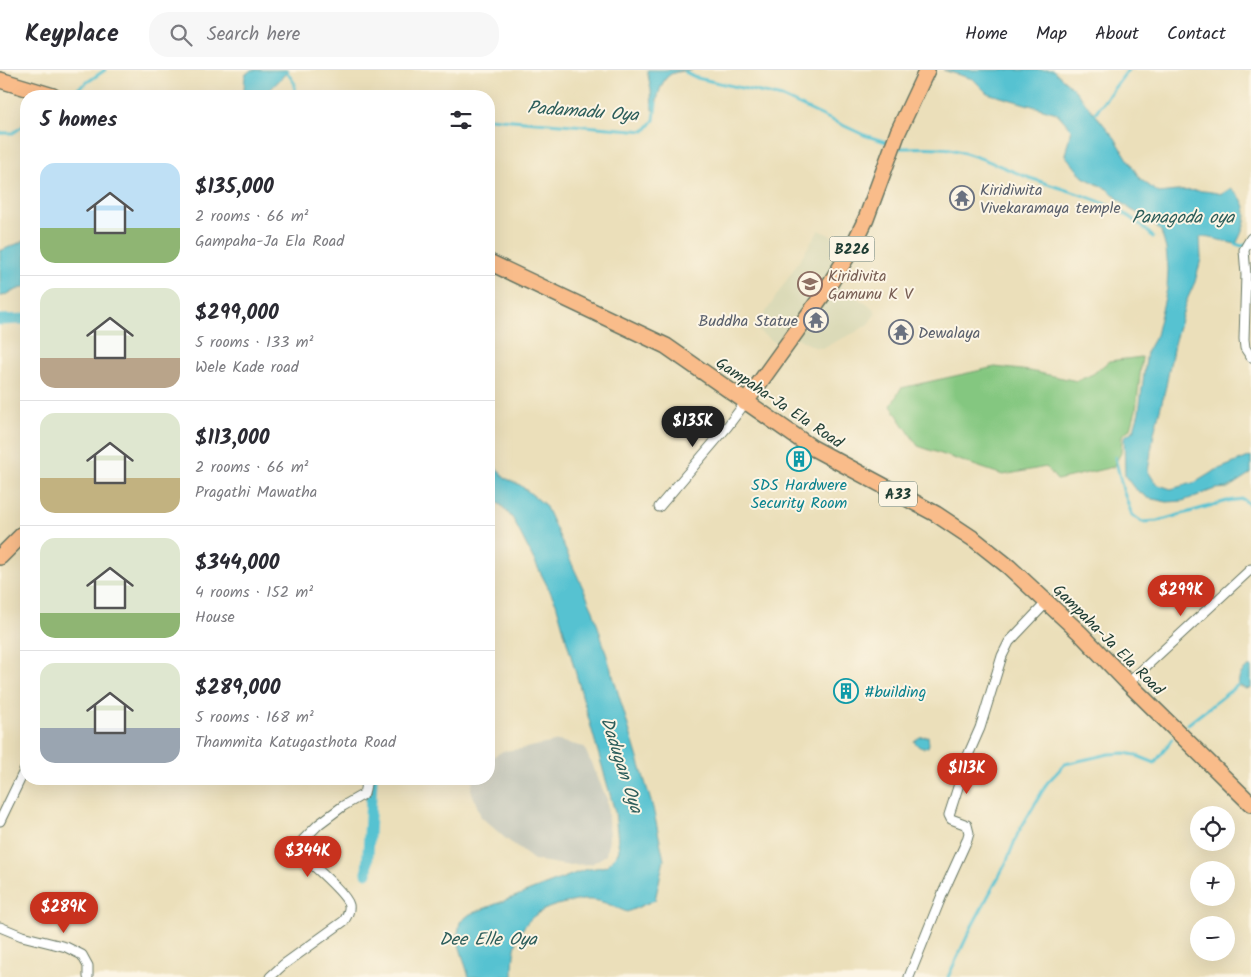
<!DOCTYPE html>
<html lang="en">
<head>
<meta charset="utf-8">
<style>
  :root { --surface:#fff; --page:#f7f7f7; --text:#2b2b33; --muted:#7c7c81; --line:#e1e1e2; --accent:#c8321e }
  body { margin:0; font-family:Kalam,sans-serif; background:var(--page); color:var(--text); height:100vh; display:flex; flex-direction:column; font-size:19px; white-space:nowrap }
  * { box-sizing:border-box; margin:0 }
  p { font-size:16px; color:var(--muted) }
  .icon { flex:none; width:28px; height:28px; fill:none; stroke:currentColor; stroke-width:2; stroke-linecap:round; stroke-linejoin:round }
  .map { position:relative; flex:1; overflow:hidden }
  .panel { position:absolute; left:20px; top:20px; width:475px; height:695px; display:flex; flex-direction:column; background:var(--surface); border-radius:20px; box-shadow:0 5px 20px #0002 }
  .panel>* { flex:none }
  .tools { position:absolute; left:1190px; top:736px; display:grid; gap:10px }
  .tools a { display:grid; place-items:center; width:45px; height:45px; border-radius:50%; background:var(--surface); box-shadow:0 5px 20px #0002; font-size:25px }
  .price { position:absolute; translate:-50% -42px; padding:0 11px; border-radius:18px; background:var(--accent); color:#fff; font-size:16px; line-height:32px; filter:drop-shadow(0 1px 2px #0008) }
  .price::after { content:''; position:absolute; left:50%; top:30px; width:15px; height:11px; margin-left:-8px; background:inherit; clip-path:polygon(0 0,100% 0,50% 100%) }
  .price.active { background:#222; color:#fff }
  ul { padding:0; list-style:none }
  li { display:flex; align-items:center; gap:15px; height:125px; padding:0 20px }
  li+li { border-top:1px solid var(--line) }
  li span { display:grid; place-items:center; flex:none; width:140px; height:100px; border-radius:15px; color:#555 }
  li>.icon { margin-inline-start:auto }
  span .icon { width:60px; height:60px; fill:#fffc; stroke-width:1 }
  li b { font-size:21px }
  h2 { display:flex; justify-content:space-between; align-items:center; height:60px; padding:0 20px; font-size:21px }
  header { display:flex; align-items:center; gap:30px; box-sizing:border-box; height:70px; padding:0 25px; background:var(--surface); border-bottom:1px solid var(--line) }
  header strong { font-size:24px }
  nav { display:flex; gap:28px; margin-inline-start:auto; font-size:18px }
  .search { width:350px; height:45px; background:var(--page); display:flex; align-items:center; gap:12px; box-sizing:border-box; padding:0 18px; border-radius:20px; color:var(--muted); font-size:19px }
  .map>svg:first-child { display:block }
  .built { fill:#dbdab8 }
  .industrial { fill:#c3c6b9 }
  .green { fill:#84c780; stroke:#52825a }
  .water { fill:#57c2d1; stroke:#3b8082 }
  .lines { fill:none; stroke-linecap:round; stroke-linejoin:round }
  .stream { stroke:#57c2d1; stroke-width:3 }
  .canal { stroke:#57c2d1; stroke-width:11 }
  .minor-casing { stroke:#667663; stroke-width:11 }
  .primary-casing { stroke:#667663; stroke-width:18 }
  .trunk-casing { stroke:#667663; stroke-width:18 }
  .minor { stroke:#fff; stroke-width:9 }
  .primary { stroke:#f9bc8a; stroke-width:15 }
  .trunk { stroke:#f9bc8a; stroke-width:15 }
  .labels { text-anchor:middle; stroke-width:4; stroke-linejoin:round; paint-order:stroke }
  .shield { fill:#fcf5e5; stroke:#617469; stroke-width:1 }
  .shield-label { font-size:15px; font-weight:bold; fill:#1f3d34 }
  .worship-label { font-size:16px; fill:#5b616d; stroke:#fcf5e5; text-anchor:start }
  .education-label { font-size:16px; fill:#785e54; stroke:#fcf5e5; text-anchor:start }
  .street-label { font-size:16px; fill:#1f3d34; stroke:#fcf5e5 }
  .culture-label { font-size:16px; fill:#0d838f; stroke:#fcf5e5 }
  .water-label { font-size:18px; font-style:italic; fill:#2d5e5b; stroke:#fcf5e5 }
</style>
</head>
<body>
<header>
<strong>Keyplace</strong>
<div class="search"><svg class="icon" aria-label="search" viewBox="0 0 24 24"><circle cx="10" cy="10" r="6"/><path d="M15 15l6 6"/></svg>Search here</div>
<nav><a>Home</a><a>Map</a><a>About</a><a>Contact</a></nav>
</header>
<div class="map">
<svg width="1251" height="907" viewBox="0 0 1251 907">
  <rect width="100%" height="100%" fill="#fcf5e5"/>
  <filter id="ink" filterUnits="userSpaceOnUse"><feTurbulence type="fractalNoise" baseFrequency=".02" numOctaves="2"/><feDisplacementMap in="SourceGraphic" scale="10" xChannelSelector="R" yChannelSelector="G"/><feConvolveMatrix kernelMatrix="1 2 1 2 8 2 1 2 1" color-interpolation-filters="sRGB"/></filter>
  <filter id="wash" filterUnits="userSpaceOnUse"><feTurbulence type="fractalNoise" baseFrequency=".0096" numOctaves="4" result="noise"/><feDisplacementMap in="SourceGraphic" scale="20" xChannelSelector="R" yChannelSelector="G"/><feGaussianBlur stdDeviation="1.12" result="paint"/><feColorMatrix in="noise" values="0 0 0 0 0 0 0 0 0 0 0 0 0 0 0 0 0 1.4 0 .05"/><feComposite in="paint" operator="in"/></filter>
  <g filter="url(#wash)">
    <rect width="100%" height="100%" fill="#ebdfba"/>
    <!-- built -->
    <path class="built" d="M819,160L844,172L846,178L829,209L874,239L876,243L868,254L856,262L822,278L814,277L792,265L786,270L776,273L755,259Z"/>
    <!-- industrial -->
    <path class="industrial" d="M559,671L584,677L607,729L609,769L606,785L591,794L565,795L534,790L505,768L481,747L471,719L473,709H489V689L503,681L521,679Z"/>
    <!-- green -->
    <path class="green" d="M1142,287L1136,340L1131,358L1122,365L1121,383L1113,397L1057,410L1046,397L1003,405L918,376L891,336L901,318L995,297L1030,301L1077,311L1093,304L1109,291Z"/>
    <!-- water -->
    <g class="water">
      <path d="M251,0H289L270,20L269,26H245L244,19L245,5Z"/>
      <path d="M647,0H692C686,1 677,1 671,4C660,10 657,30 655,41L652,40L651,20Z"/>
      <path d="M943,0H1053L1073,18L1115,68L1140,109L1159,123C1181,120 1201,119 1222,124L1231,118C1251,134 1249,150 1236,174C1224,172 1213,167 1200,167L1201,189L1195,212L1186,232L1174,274L1166,316L1154,363L1148,401L1156,414L1171,419L1196,412L1214,401L1251,386V403L1228,418L1215,419L1183,431L1167,432L1148,428L1134,418L1125,406L1124,367L1134,360L1139,342L1147,281L1156,265L1167,219L1168,199L1166,179L1161,161L1146,148L1130,139L1107,119L1083,107L1065,85L1071,59L1057,43L987,23L973,9Z"/>
      <path d="M26,170V216L0,227V181Z"/>
      <path d="M489,389L505,408L520,415L545,435L593,540L653,738L664,790L655,830L627,842C616,838 602,830 591,830C584,829 577,831 571,832C526,839 512,863 513,907H469L457,868L460,852L470,844L584,800L607,796L619,781L615,742L556,533L513,449L502,436L489,427Z"/>
      <path d="M1251,596V618L1246,619L1238,615C1239,605 1242,600 1251,596Z"/>
      <path d="M928,666L929,674L928,677C922,680 917,676 914,671L920,667Z"/>
    </g>
    <g class="lines">
      <!-- stream -->
      <g class="stream">
        <path d="M287,2L295,14L294,23L299,26"/>
        <path d="M685,2L697,8L782,27L864,65L886,72"/>
        <path d="M67,26L105,0"/>
        <path d="M1095,43L1128,0"/>
        <path d="M489,48L645,61L654,50L656,33"/>
        <path d="M0,63H13L26,54"/>
        <path d="M900,78C916,78 934,76 950,79C979,85 1005,99 1033,109C1074,124 1123,132 1153,167"/>
        <path d="M1236,174L1242,176L1246,175"/>
        <path d="M1115,387L1123,420L1132,445L1142,452L1158,451L1227,431L1243,429L1251,436"/>
        <path d="M1188,654L1238,615"/>
        <path d="M948,907L972,856L1006,793L1018,763L1047,713L1065,694L1109,684L1125,683L1135,685L1155,693L1172,669"/>
      </g>
      <!-- canal -->
      <g class="canal">
        <path d="M0,250L26,249"/>
        <path d="M367,803L372,709"/>
      </g>
    </g>
  </g>
  <g filter="url(#ink)">
    <g class="lines">
      <defs>
        <g id="minor">
          <path d="M1251,168L1244,180L1246,205L1244,269L1245,278L1251,287"/>
          <path d="M659,437L727,357L745,333"/>
          <path d="M1128,613L1251,499"/>
          <path d="M0,751L26,697"/>
          <path d="M0,857L22,866L66,877L82,885L88,896V907"/>
          <path d="M270,907L283,895L344,851C347,846 350,841 349,835C346,823 312,795 302,785L303,770L319,754L343,736L364,724L367,709"/>
          <path d="M909,907L942,825L967,770L969,763L967,755L951,749L949,745L969,683L980,658L1002,586L1009,572L1047,532"/>
        </g>
        <g id="primary">
          <path d="M745,333L824,223L850,182L866,149L898,62L927,0"/>
          <path d="M0,487L26,461"/>
        </g>
        <g id="trunk">
          <path d="M0,10L53,26"/>
          <path d="M489,192L666,276L811,377L936,444L975,470L1009,497L1080,563L1128,613L1251,734"/>
        </g>
      </defs>
      <!-- minor casing -->
      <use href="#minor" class="minor-casing"/>
      <!-- primary casing -->
      <use href="#primary" class="primary-casing"/>
      <!-- trunk casing -->
      <use href="#trunk" class="trunk-casing"/>
      <!-- minor -->
      <use href="#minor" class="minor"/>
      <!-- primary -->
      <use href="#primary" class="primary"/>
      <!-- trunk -->
      <use href="#trunk" class="trunk"/>
    </g>
  </g>
  <!-- icons -->
  <defs>
    <symbol id="temple-ring" viewBox="-11 -11 22 22"><circle r="9.5" fill="#fcf5e5" stroke="#6b7280" stroke-width="1.5"/><path d="M0-6L5-2H3V0L6.5 2.5H4V6H1.5V3h-3V6H-4V2.5H-6.5L-3 0V-2H-5Z" fill="#6b7280"/></symbol>
    <symbol id="school-ring" viewBox="-11 -11 22 22"><circle r="9.5" fill="#fcf5e5" stroke="#8d6e63" stroke-width="1.5"/><path d="M0-5L7-2L0 1L-7-2ZM-4 1L0 2.5L4 1V4Q0 6-4 4Z" fill="#8d6e63"/></symbol>
    <symbol id="building-ring" viewBox="-11 -11 22 22"><circle r="9.5" fill="#fcf5e5" stroke="#0f9aa8" stroke-width="1.5"/><path d="M-4-6H4V6H1V3H-1V6H-4ZM-2.5-4.3h1.7v1.8h-1.7ZM.8-4.3h1.7v1.8H.8ZM-2.5-1h1.7V.8h-1.7ZM.8-1h1.7V.8H.8Z" fill="#0f9aa8"/></symbol>
  </defs>
  <g fill-rule="evenodd">
    <use href="#temple-ring" x="948" y="114" width="28" height="28"/>
    <use href="#school-ring" x="796" y="200" width="28" height="28"/>
    <use href="#temple-ring" x="802" y="236" width="28" height="28"/>
    <use href="#temple-ring" x="887" y="248" width="28" height="28"/>
    <use href="#building-ring" x="785" y="375" width="28" height="28"/>
    <use href="#building-ring" x="832" y="607" width="28" height="28"/>
  </g>
  <g class="labels">
    <!-- shield labels -->
    <g class="shield">
      <rect x="829.5" y="166.5" width="45" height="25" rx="4"/>
      <rect x="879" y="411.5" width="38" height="25" rx="4"/>
    </g>
    <g class="shield-label">
      <text x="852" y="184">B226</text>
      <text x="898" y="429">A33</text>
    </g>
    <!-- worship labels -->
    <g class="worship-label">
      <text x="980" y="125">Kiridiwita<tspan x="980" dy="18">Vivekaramaya temple</tspan></text>
      <text x="798" y="256" text-anchor="end">Buddha Statue</text>
      <text x="918" y="268">Dewalaya</text>
    </g>
    <!-- education labels -->
    <g class="education-label">
      <text x="828" y="211">Kiridivita<tspan x="828" dy="18">Gamunu K V</tspan></text>
    </g>
    <!-- street labels -->
    <g class="street-label">
      <text transform="translate(780 332) rotate(34)" y="6">Gampaha-Ja Ela Road</text>
      <text transform="translate(1109 569) rotate(45)" y="6">Gampaha-Ja Ela Road</text>
    </g>
    <!-- culture labels -->
    <g class="culture-label">
      <text x="799" y="420">SDS Hardwere<tspan x="799" dy="18">Security Room</tspan></text>
      <text x="864" y="627" text-anchor="start">#building</text>
    </g>
    <!-- water labels -->
    <g class="water-label">
      <text transform="translate(583 41) rotate(4)" y="6">Padamadu Oya</text>
      <text x="1183" y="153">Panagoda oya</text>
      <text transform="translate(622 695) rotate(72)" y="6">Dadugan Oya</text>
      <text x="488" y="875">Dee Elle Oya</text>
    </g>
  </g>
</svg>
<div class="tools">
<a><svg class="icon" aria-label="locate" viewBox="0 0 24 24"><circle cx="12" cy="12" r="6"/><path d="M12 2v4M12 18v4M2 12h4M18 12h4"/></svg></a>
<a>+</a>
<a>−</a>
</div>
<b class="price active" style="left:693px;top:378px">$135K</b>
<b class="price" style="left:1181px;top:547px">$299K</b>
<b class="price" style="left:967px;top:725px">$113K</b>
<b class="price" style="left:308px;top:808px">$344K</b>
<b class="price" style="left:64px;top:864px">$289K</b>
<section class="panel">
<h2>5 homes<svg class="icon" aria-label="filters" viewBox="0 0 24 24"><path d="M4 7h16M4 17h16"/><circle cx="9" cy="7" r="2"/><circle cx="15" cy="17" r="2"/></svg></h2>
<ul>
<li><span style="background:linear-gradient(#bfe0f5 65%,#8fb573 0)"><svg class="icon" aria-label="home" viewBox="0 0 24 24"><path d="M3 11l9-7 9 7M6 9v11h12V9"/></svg></span><div><b>$135,000</b><p>2 rooms · 66 m²</p><p>Gampaha-Ja Ela Road</p></div></li>
<li><span style="background:linear-gradient(#dfe7d0 70%,#b9a48a 0)"><svg class="icon" aria-label="home" viewBox="0 0 24 24"><path d="M3 11l9-7 9 7M6 9v11h12V9"/></svg></span><div><b>$299,000</b><p>5 rooms · 133 m²</p><p>Wele Kade road</p></div></li>
<li><span style="background:linear-gradient(#dfe7d0 65%,#c2b280 0)"><svg class="icon" aria-label="home" viewBox="0 0 24 24"><path d="M3 11l9-7 9 7M6 9v11h12V9"/></svg></span><div><b>$113,000</b><p>2 rooms · 66 m²</p><p>Pragathi Mawatha</p></div></li>
<li><span style="background:linear-gradient(#dfe7d0 75%,#8fb573 0)"><svg class="icon" aria-label="home" viewBox="0 0 24 24"><path d="M3 11l9-7 9 7M6 9v11h12V9"/></svg></span><div><b>$344,000</b><p>4 rooms · 152 m²</p><p>House</p></div></li>
<li><span style="background:linear-gradient(#dfe7d0 65%,#9aa5b1 0)"><svg class="icon" aria-label="home" viewBox="0 0 24 24"><path d="M3 11l9-7 9 7M6 9v11h12V9"/></svg></span><div><b>$289,000</b><p>5 rooms · 168 m²</p><p>Thammita Katugasthota Road</p></div></li>
</ul>
</section>
</div>
</body>
</html>
